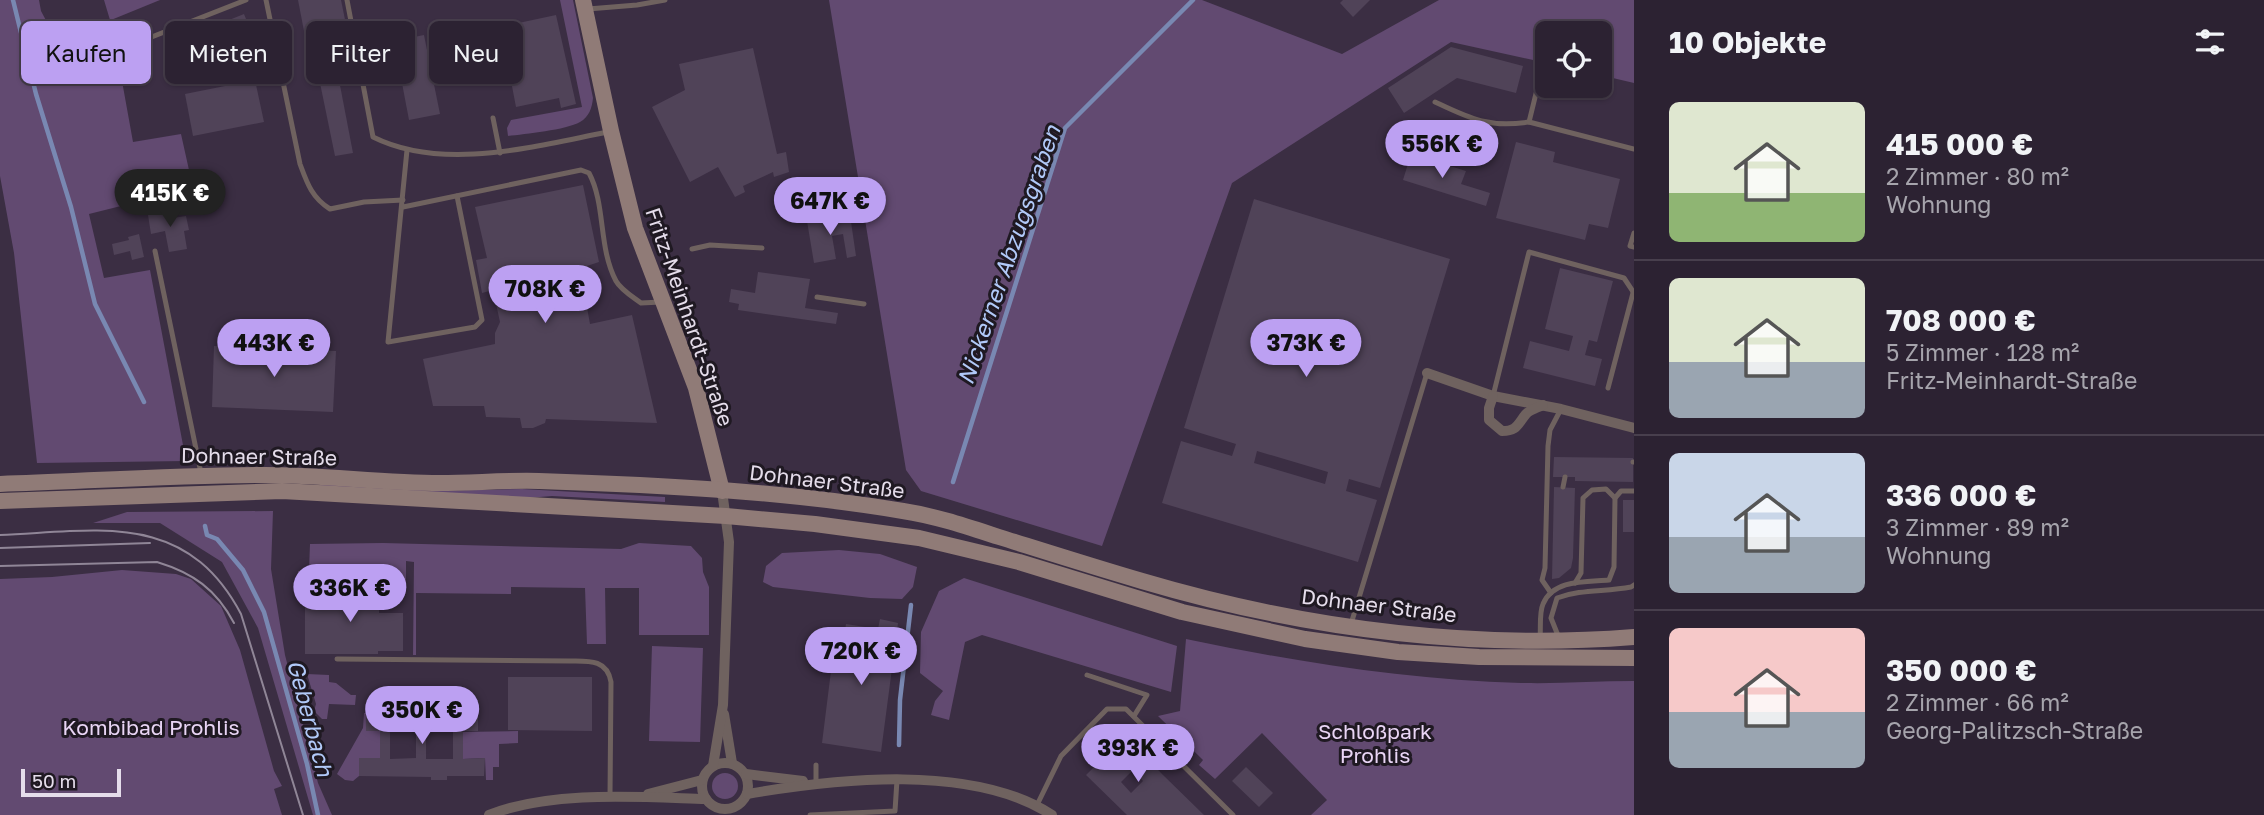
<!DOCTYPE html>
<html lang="de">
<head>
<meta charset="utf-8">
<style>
  :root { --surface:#2c2232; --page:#382f3e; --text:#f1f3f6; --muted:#a6a4ac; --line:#483f4d; --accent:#bca0f2 }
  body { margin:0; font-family:"Golos Text",sans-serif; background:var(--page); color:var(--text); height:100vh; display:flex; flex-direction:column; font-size:26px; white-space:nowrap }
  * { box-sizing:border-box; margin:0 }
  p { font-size:23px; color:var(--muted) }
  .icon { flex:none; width:38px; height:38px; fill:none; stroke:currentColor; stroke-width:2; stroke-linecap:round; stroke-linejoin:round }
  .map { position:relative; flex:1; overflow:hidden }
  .sheet { display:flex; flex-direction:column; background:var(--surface); width:630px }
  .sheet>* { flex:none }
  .guide { position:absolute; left:21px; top:21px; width:665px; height:63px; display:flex; gap:14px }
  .buttons { position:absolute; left:1535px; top:21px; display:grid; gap:14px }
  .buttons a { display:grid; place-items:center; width:77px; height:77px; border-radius:10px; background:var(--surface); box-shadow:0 2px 5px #0004,0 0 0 2px var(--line); font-size:35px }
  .scale { position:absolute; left:21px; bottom:18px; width:100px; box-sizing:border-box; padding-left:7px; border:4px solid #e5ddeb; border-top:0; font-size:19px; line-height:24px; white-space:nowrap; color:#e5ddeb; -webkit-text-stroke:5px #1f1922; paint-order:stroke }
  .price { position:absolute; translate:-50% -60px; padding:0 16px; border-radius:24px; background:var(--accent); color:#111; font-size:23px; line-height:46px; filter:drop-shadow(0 2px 4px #0008) }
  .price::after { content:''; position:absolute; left:50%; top:42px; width:21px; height:16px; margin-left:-10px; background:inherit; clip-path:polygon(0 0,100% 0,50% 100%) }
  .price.on { background:#222; color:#fff }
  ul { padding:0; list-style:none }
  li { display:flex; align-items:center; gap:21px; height:175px; padding:0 35px }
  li+li { border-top:2px solid var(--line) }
  li span { display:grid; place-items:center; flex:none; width:196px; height:140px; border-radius:10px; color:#555 }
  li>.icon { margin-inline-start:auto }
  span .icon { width:84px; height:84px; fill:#fffc; stroke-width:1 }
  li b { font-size:30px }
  h2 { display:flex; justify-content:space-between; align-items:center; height:84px; padding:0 35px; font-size:30px }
  .chip { padding:0 24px; border-radius:10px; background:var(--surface); box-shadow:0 2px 5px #0004,0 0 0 2px var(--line); font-size:24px; line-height:63px }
  .chip.on { background:var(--accent); color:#111 }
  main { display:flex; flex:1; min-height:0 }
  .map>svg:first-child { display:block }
  .green { fill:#624a71 }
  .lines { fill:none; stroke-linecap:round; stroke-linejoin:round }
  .stream { stroke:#7988b2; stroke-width:4.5 }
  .building { fill:#504358; fill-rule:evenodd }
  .lane { stroke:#6f625f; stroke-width:5 }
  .street { stroke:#6f625f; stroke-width:10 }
  .secondary { stroke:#907b77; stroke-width:16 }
  .tram { stroke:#908697; stroke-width:2 }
  .labels { text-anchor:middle; stroke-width:6; stroke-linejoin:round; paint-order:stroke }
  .street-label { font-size:21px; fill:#e5ddeb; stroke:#1f1922 }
  .park-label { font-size:21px; fill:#e9d5f5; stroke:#1f1922 }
  .water-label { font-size:23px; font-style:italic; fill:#b1c9f8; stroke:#1f1922 }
</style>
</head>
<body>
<main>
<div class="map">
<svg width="1634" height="815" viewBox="0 0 1634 815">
  <rect width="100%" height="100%" fill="#3b2e43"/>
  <!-- green -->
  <g class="green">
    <path d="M0,0H39L41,11L58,43L110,20L104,0H160L111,20L133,142L181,134L193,188L89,214L104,278L150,270L186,461L37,463L14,253L0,176Z"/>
    <path d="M560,0H573L593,98C592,108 589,117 580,122C566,130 525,134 508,136L507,128L511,120L582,107Z"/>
    <path d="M829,0H1202L1342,54L1439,0H1634V83L1600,75V33H1547V63L1451,42L1232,183L1102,546L921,491L906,470Z"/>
    <path d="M320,484L437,491L522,489L665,497V502L552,496L515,499L319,488Z"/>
    <path d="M273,511L271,569L285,655L318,783L332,815H313L258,628L222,562L160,523H93L127,512Z"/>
    <path d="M383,543L621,549L639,543L691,546L702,558L703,572L709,587V635H639V588H605L606,644H587L585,588L511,587V594L416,593V655H413L414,562L406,561V594H391V581L298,582V571L309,570L310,544Z"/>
    <path d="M839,550L880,554L917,567L913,587L902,599L870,598L773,587L763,582L766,566L782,553Z"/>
    <path d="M122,570L176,574L191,579L221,606L240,650L274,771L282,786L274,789L282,815H0V579L52,577Z"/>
    <path d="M964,578L1177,646L1171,692L982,635L965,642L949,720L931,715L935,701L943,691L920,673L921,632L939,591Z"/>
    <path d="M1186,639C1297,662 1408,680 1521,683C1559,684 1597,681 1634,681V815H1311L1327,800L1262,733L1215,779L1199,765L1203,760L1158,716L1180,711Z"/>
    <path d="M652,646L703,648L700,742L649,741Z"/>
    <path d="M307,674L329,675V682L336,683L351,695H356L355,705L329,704L327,719H322L314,711L316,704Z"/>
    <path d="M364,713H366V731H380V758H359V776L353,781L345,780L337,774L363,728Z"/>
    <path d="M518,731V743L499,744V767H493V780H486L485,758L463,759V732Z"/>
    <circle cx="725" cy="786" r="13"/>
  </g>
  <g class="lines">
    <!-- stream -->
    <g class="stream">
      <path d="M13,0L36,94L71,207L95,304L144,402"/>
      <path d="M953,482L1065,128L1193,0"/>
      <path d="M205,526L207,535L217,539L243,570L264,612L307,764L318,815"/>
      <path d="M899,745L900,700L911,605"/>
    </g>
  </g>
  <!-- building -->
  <g class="building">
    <path d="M298,0H341L352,54L310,62Z"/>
    <path d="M1343,0H1370L1353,17L1340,3Z"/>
    <path d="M244,14L254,39L178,69L169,44Z"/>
    <path d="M556,15L576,104L561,108L559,98L516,107L511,81L516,80L505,26Z"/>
    <path d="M424,35L440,114L409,120L394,41Z"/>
    <path d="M1451,47L1523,66L1516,93L1457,78L1404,113L1388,88Z"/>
    <path d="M753,48L777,154L786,152L789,172L774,177L773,172L743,186L745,192L735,197L718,167L690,182L652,107L685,90L679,64Z"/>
    <path d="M255,80L264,122L193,136L185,94Z"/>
    <path d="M339,80L353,153L335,156L320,83Z"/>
    <path d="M1516,142L1555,152L1553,162L1620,179L1608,228L1589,224L1585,240L1496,218Z"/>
    <path d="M1411,154L1466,171L1461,184L1490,193L1486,206L1403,180Z"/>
    <path d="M583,185L599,262L587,266L594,301L586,302L590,324L632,315L657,423L546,419L545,423L533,428H522L520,418L486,417L484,406H433L423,359L495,344V333L500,322L493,290L482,293L476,260L487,258L475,207Z"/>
    <path d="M1254,199L1450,259L1380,488L1349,479L1346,491L1377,500L1358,562L1162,503L1181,441L1232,456L1236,444L1184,428ZM1257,451L1328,472L1325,484L1254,463Z"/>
    <path d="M172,211L173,218L186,216L189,230L184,231L187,249L169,252L165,231L151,234L148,215Z"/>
    <path d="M850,215L856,256L847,258L843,234L832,236L836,259L814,263L807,221Z"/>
    <path d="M139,234L144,257L132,260L130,251L114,255L112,244L129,240L128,237Z"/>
    <path d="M1560,268L1613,281L1597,342L1589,340L1585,355L1602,359L1595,386L1523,368L1530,341L1569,351L1573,336L1545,329Z"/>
    <path d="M758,272L810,279L805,308L838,313L836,324L738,310L739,304L729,302L731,289L755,293Z"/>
    <path d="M214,346L336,351L333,412L212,407Z"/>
    <path d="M1554,457L1633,458V482L1575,481V477H1553Z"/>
    <path d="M1554,487L1575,488L1573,558L1571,568L1559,578L1552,579Z"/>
    <rect x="1623" y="500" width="11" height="32"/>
    <path d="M305,592H379V613H403V651H378V654H305Z"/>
    <path d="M880,619L898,623L881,752L822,743L834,647L842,648L846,624L878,629Z"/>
    <path d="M508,677H592V731L508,730Z"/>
    <path d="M366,713H478V731H463V759L485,758L484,776H447V780H431V777L359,776V758H380V731H366ZM390,731H416V758L390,759ZM426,731H453V759H426Z"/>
    <path d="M1125,736L1163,775L1204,815H1127L1086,775ZM1133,770L1143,781L1131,793L1121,782Z"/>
    <path d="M1246,767L1273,793L1259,807L1232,781Z"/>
  </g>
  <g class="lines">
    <!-- lane -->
    <g class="lane">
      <path d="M266,0L300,164C307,183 312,198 330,209L364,202L403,200"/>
      <path d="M347,0L373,137C443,172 535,146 608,132"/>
      <path d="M588,9L637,5L665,0"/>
      <path d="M149,38L246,0"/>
      <path d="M1435,102C1471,119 1488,128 1529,122L1542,69"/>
      <path d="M493,118L500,153"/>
      <path d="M1529,122L1634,149"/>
      <path d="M407,150L388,342L475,327L482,320L457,196"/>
      <path d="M403,207L581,170L589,173C606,205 598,247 616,281C621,290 633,297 641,303L661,302"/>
      <path d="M1634,233L1630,246L1634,247"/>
      <path d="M692,249L710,245L762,248"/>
      <path d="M155,251L201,473"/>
      <path d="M817,297L864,304"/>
      <path d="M1608,388L1633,293"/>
      <path d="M1493,396L1529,252L1624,278L1634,293"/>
      <path d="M1633,462H1634"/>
      <path d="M1563,487L1565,477"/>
      <path d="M1575,583L1581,573L1583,498L1592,490L1606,489L1615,498"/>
      <path d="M1551,593L1542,580L1545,568L1548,446L1550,430L1561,409"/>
      <path d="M1351,624L1427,373"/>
      <path d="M1540,638C1541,628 1539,613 1543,604C1553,579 1587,582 1609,580L1614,567L1615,498L1621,491H1634"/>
      <path d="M1559,638L1551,618L1557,598C1581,589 1605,592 1631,587L1634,585"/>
      <path d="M337,659L570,661C588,661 607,659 611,682L610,796"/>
      <path d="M1087,675L1147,695L1134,716"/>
      <path d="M816,765V783"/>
      <path d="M1037,805L1061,756L1107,709H1126L1233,815"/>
      <path d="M810,815L895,811L897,780"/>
    </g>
    <!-- street -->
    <g class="street">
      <path d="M1427,373L1493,396L1561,409L1634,428"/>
      <path d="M1493,396L1489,408V420L1502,431C1517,431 1517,425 1526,414C1531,409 1537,408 1543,405"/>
      <path d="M724,714L732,763"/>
      <circle cx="725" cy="786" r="23"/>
      <path d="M713,766L723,705L729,542L722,491"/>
      <path d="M746,774L803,781"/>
      <path d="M648,794L702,780"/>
      <path d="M747,794C836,779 972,763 1052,815"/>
      <path d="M489,815C551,790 640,797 706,799"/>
    </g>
    <!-- secondary -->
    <g class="secondary">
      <path d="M583,0L611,131L635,228L696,388L722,491"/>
      <path d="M0,484C88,481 177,475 265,475C324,475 382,483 440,483C473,483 506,480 539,481C660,485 784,491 903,511C936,516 968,527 999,537C1047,552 1094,567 1142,581C1301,628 1468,650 1634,637"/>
      <path d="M0,501L282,491L726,516L815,524L919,538L1019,562L1182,612L1305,639L1398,652L1479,657L1634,658"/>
    </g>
    <!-- tram -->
    <g class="tram">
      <path d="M0,535C99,531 186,510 241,614L303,815"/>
      <path d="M0,548L150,543"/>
      <path d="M0,566L157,562C193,573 216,589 234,623"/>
    </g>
  </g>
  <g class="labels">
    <!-- street labels -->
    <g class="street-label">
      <text transform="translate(689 317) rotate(71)" y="7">Fritz-Meinhardt-Straße</text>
      <text transform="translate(259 457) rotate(1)" y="7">Dohnaer Straße</text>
      <text transform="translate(827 482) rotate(7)" y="7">Dohnaer Straße</text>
      <text transform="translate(1379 606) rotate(7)" y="7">Dohnaer Straße</text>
    </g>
    <!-- park labels -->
    <g class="park-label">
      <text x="151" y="735">Kombibad Prohlis</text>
      <text x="1375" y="739">Schloßpark<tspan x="1375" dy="24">Prohlis</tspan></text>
    </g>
    <!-- water labels -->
    <g class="water-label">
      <text transform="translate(1009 255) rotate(-71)" y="8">Nickerner Abzugsgraben</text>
      <text transform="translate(310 718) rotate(75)" y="8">Geberbach</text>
    </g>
  </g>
</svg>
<div class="buttons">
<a><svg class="icon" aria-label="locate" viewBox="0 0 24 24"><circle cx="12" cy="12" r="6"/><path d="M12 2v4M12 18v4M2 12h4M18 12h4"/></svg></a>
</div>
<div class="scale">50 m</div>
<b class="price" style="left:1442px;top:180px">556K €</b>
<b class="price on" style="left:170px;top:229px">415K €</b>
<b class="price" style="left:830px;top:237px">647K €</b>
<b class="price" style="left:545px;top:325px">708K €</b>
<b class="price" style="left:274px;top:379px">443K €</b>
<b class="price" style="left:1306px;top:379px">373K €</b>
<b class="price" style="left:350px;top:624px">336K €</b>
<b class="price" style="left:861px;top:687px">720K €</b>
<b class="price" style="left:422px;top:746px">350K €</b>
<b class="price" style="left:1138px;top:784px">393K €</b>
<div class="guide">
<a class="chip on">Kaufen</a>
<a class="chip">Mieten</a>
<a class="chip">Filter</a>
<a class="chip">Neu</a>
</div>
</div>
<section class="sheet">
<h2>10 Objekte<svg class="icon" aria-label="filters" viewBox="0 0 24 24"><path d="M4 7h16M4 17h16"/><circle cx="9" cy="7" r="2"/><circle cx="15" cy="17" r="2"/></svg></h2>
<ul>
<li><span style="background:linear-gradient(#dfe7d0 65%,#8fb573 0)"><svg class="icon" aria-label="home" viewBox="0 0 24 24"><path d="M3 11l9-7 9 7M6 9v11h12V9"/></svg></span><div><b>415 000 €</b><p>2 Zimmer · 80 m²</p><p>Wohnung</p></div></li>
<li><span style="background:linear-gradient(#dfe7d0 60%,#9aa5b1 0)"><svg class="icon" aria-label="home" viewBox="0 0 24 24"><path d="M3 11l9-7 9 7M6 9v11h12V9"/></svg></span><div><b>708 000 €</b><p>5 Zimmer · 128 m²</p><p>Fritz-Meinhardt-Straße</p></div></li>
<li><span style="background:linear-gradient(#c9d6e8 60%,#9aa5b1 0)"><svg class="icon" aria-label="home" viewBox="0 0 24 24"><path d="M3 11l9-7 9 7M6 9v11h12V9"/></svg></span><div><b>336 000 €</b><p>3 Zimmer · 89 m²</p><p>Wohnung</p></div></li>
<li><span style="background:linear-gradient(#f6c9c9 60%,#9aa5b1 0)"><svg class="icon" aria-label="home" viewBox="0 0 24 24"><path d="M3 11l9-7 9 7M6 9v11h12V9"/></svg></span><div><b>350 000 €</b><p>2 Zimmer · 66 m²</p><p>Georg-Palitzsch-Straße</p></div></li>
</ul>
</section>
</main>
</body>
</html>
